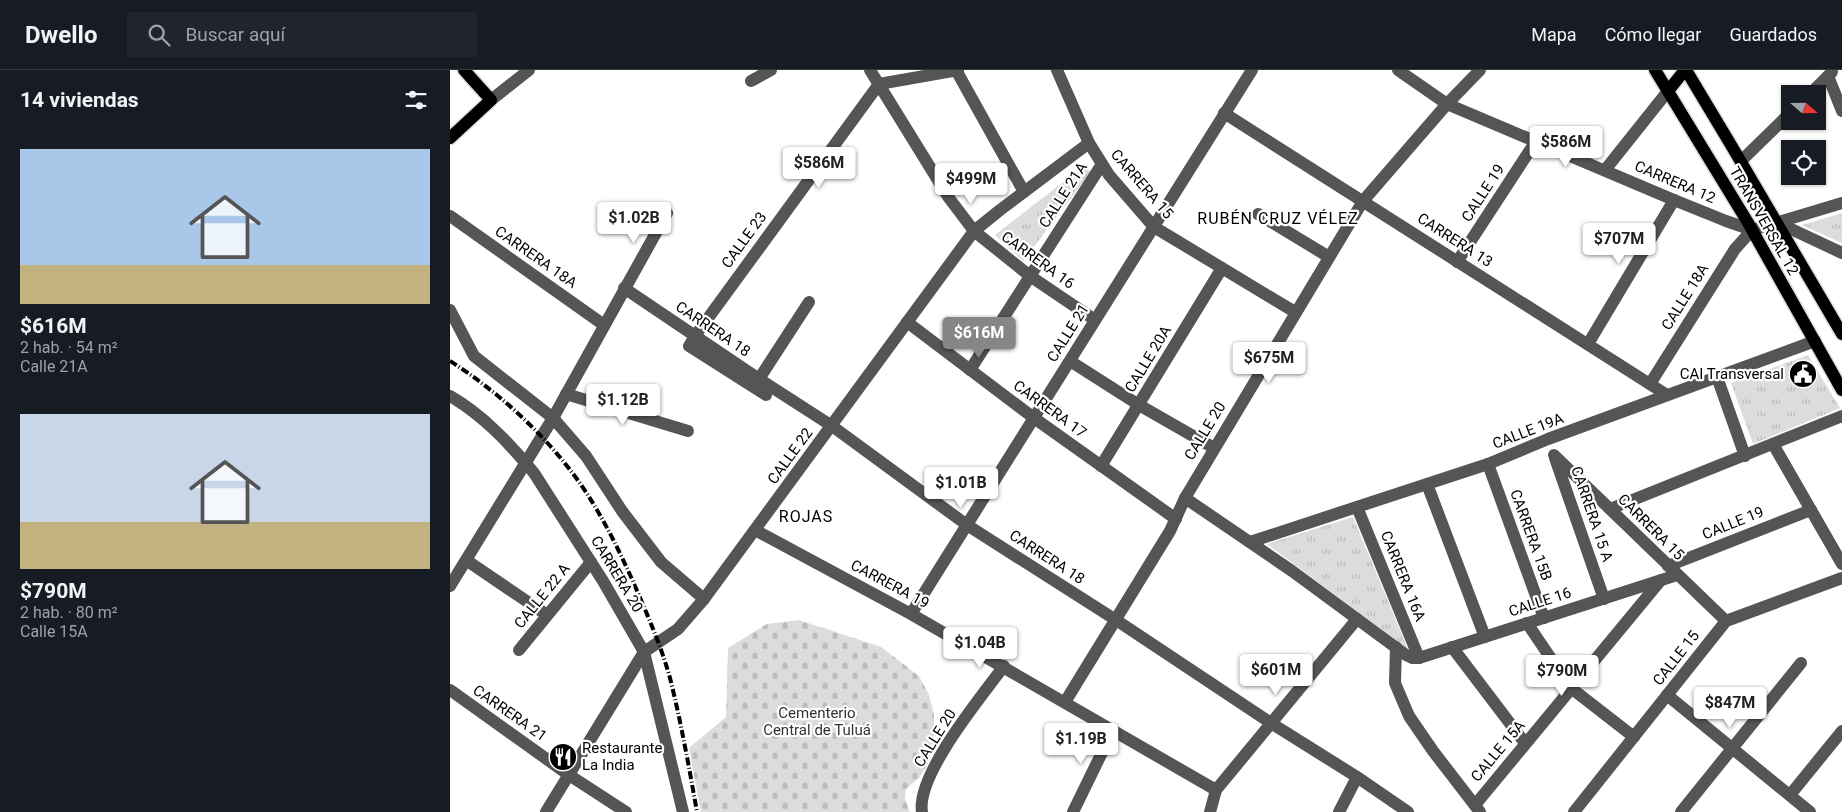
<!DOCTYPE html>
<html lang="es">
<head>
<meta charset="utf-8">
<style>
  :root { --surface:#171b24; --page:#20242c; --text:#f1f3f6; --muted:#9ea1a6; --line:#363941; --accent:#858687 }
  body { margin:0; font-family:Roboto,sans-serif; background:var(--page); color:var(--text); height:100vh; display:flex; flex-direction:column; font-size:19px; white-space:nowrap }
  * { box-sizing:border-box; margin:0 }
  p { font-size:16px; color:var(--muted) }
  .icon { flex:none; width:28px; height:28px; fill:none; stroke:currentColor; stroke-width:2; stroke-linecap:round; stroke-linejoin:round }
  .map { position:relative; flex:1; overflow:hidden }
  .sheet { display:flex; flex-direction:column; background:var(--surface); width:450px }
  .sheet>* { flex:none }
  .needle { width:32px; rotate:110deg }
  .controls { position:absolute; left:1331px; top:15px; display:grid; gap:10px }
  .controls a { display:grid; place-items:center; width:45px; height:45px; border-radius:0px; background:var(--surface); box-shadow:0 1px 4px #0004; font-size:25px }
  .price { position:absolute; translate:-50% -42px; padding:0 11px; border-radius:5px; background:#fff; color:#222; font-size:16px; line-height:32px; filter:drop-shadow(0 1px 2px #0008) }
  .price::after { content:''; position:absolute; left:50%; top:30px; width:15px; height:11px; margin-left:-8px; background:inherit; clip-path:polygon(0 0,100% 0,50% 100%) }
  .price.selected { background:var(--accent); color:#fff }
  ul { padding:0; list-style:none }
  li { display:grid; align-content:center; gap:10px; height:265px; padding:0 20px }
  li span { display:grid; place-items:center; height:155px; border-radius:0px; color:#555 }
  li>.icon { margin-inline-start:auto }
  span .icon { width:90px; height:90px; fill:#fffc; stroke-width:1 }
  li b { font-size:21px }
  h2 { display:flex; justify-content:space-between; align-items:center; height:60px; padding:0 20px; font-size:21px }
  header { display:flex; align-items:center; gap:30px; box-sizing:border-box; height:70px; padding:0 25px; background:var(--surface); border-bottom:1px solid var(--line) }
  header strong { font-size:24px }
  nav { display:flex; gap:28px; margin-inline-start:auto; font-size:18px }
  .search { width:350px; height:45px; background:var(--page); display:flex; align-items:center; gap:12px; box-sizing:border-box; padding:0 18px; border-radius:0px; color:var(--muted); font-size:19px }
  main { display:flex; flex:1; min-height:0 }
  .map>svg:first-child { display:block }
  .grass { fill:url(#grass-tufts) }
  .cemetery { fill:url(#cemetery-stones) }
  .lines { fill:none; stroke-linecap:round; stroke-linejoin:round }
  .major-casing { stroke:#dbdbdb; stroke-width:15 }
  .minor { stroke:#555; stroke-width:12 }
  .major { stroke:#000; stroke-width:12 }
  .rail { stroke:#000; stroke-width:4; stroke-dasharray:8 2.5 1 2.5; stroke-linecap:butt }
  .labels { text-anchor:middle; stroke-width:4.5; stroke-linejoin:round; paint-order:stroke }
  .street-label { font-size:15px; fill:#000; stroke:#fff }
  .poi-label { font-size:15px; fill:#000; stroke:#fff; text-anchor:end }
  .park-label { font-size:15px; fill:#333; stroke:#fff }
  .neighbourhood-label { font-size:16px; letter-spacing:1px; fill:#000; stroke:#fff }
</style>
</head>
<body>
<header>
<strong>Dwello</strong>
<div class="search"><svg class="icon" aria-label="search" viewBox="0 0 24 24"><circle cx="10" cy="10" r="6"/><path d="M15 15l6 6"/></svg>Buscar aquí</div>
<nav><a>Mapa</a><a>Cómo llegar</a><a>Guardados</a></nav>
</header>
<main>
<section class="sheet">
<h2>14 viviendas<svg class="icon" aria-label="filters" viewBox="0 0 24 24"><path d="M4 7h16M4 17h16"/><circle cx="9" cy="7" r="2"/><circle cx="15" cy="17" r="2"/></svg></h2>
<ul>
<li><span style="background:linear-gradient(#a9c7e8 75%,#c2b280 0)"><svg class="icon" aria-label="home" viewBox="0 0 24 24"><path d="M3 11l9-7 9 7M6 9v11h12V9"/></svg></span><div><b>$616M</b><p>2 hab. · 54 m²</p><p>Calle 21A</p></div></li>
<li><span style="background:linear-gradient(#c9d6e8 70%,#c2b280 0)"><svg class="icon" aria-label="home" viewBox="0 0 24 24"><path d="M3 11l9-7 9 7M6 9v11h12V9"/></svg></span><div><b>$790M</b><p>2 hab. · 80 m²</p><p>Calle 15A</p></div></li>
</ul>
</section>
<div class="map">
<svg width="1392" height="742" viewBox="0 0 1392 742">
  <defs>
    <pattern id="grass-tufts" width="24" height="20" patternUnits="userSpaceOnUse" patternTransform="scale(1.25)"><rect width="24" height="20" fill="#dcdcdc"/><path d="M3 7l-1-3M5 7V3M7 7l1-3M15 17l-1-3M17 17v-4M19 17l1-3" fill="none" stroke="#bbb"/></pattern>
    <pattern id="cemetery-stones" width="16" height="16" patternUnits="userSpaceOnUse" patternTransform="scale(1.25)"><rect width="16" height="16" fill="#dcdcdc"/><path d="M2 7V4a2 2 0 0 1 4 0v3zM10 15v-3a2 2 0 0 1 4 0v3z" fill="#bbb"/></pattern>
  </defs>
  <rect width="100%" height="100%" fill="#fff"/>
  <!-- grass -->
  <g class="grass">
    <path d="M635,95L641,102L573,191L545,165Z"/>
    <path d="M1392,143V173L1352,155Z"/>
    <path d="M1358,285L1390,338L1303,374L1281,313Z"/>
    <path d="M903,447L958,579L817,474Z"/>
  </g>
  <!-- cemetery -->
  <path class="cemetery" d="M349,550L431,577L469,606L479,625L484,644V660L482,678L478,694L469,708L456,719L455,729L460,742H251L239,678L276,647L278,578L317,554Z"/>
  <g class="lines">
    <defs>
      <g id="major">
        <path d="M1205,0L1297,151L1392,320"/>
        <path d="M1236,0L1281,75L1392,264"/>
        <path d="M1218,21L1235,0"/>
        <path d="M0,68L41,30L14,0"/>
      </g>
    </defs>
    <!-- major casing -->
    <use href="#major" class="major-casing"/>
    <!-- minor -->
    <g class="minor">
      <path d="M420,0L499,128L524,161L580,206L645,250"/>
      <path d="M506,0L574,122"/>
      <path d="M607,0L639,73L659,105L704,157L845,242"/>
      <path d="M948,0L997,34L1224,130L1276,151L1302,160"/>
      <path d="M1378,6L1392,41"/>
      <path d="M301,11L321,0"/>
      <path d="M1360,24L1382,2"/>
      <path d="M41,30L79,0"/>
      <path d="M774,43L1217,325"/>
      <path d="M1291,91L1340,43"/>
      <path d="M1155,100L1218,21"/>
      <path d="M808,144L879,187"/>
      <path d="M0,146L154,255"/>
      <path d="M1326,152L1392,183"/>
      <path d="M1302,160L1392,133"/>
      <path d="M1007,192L1086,71"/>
      <path d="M174,218L309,309L382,356L517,455L666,550L821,653L907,707L958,742"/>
      <path d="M0,240L24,286L103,348L136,386L172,441L211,492L254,529"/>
      <path d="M457,252L584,348L726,449"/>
      <path d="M1138,274L1224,130"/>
      <path d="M620,291L689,335L764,378"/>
      <path d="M520,300L652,94"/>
      <path d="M1267,307L1295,386"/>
      <path d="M309,309L359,232"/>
      <path d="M1200,314L1285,179L1302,160"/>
      <path d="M116,324L238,361"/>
      <path d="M316,325L239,276L245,266L429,14L508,0"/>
      <path d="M0,326C33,345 60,374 84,403L153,511L194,582L233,742"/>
      <path d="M1323,374L1392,494"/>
      <path d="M1104,385L1276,551"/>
      <path d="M1105,388L1154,529"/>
      <path d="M1038,394L1094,548"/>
      <path d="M651,396L772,198"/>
      <path d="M977,414L1035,567"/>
      <path d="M735,428L842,501L956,585L962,588H969L1227,505"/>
      <path d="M907,437L969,588"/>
      <path d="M1160,439L1392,346"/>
      <path d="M305,460L461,544L766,720"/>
      <path d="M800,472L1038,394L1098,369L1365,271"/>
      <path d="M16,490L97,545"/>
      <path d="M1218,496L1361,440"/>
      <path d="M0,516L103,348L217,143"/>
      <path d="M461,544L802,0"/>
      <path d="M1077,553L1121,618L1184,667"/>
      <path d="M946,577L945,613L959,646L983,681L1030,742"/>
      <path d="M1002,577L1075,673"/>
      <path d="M69,580L141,492"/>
      <path d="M0,620L119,705L176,742"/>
      <path d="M1217,625L1360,742"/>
      <path d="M615,632L720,461L735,428L913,131L997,34L1030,0"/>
      <path d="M1340,725L1392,661"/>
      <path d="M1025,735L1211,510"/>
      <path d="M96,742L194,582L228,559L254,529L524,161L550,140L639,73"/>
      <path d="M472,742C466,705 531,627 554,596"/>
      <path d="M623,742L663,660"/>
      <path d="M760,742L766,720L907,549"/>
      <path d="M889,742L907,707"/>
      <path d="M1124,742L1276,551L1392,508"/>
      <path d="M1231,742L1351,593"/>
    </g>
    <!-- major -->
    <use href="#major" class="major"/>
    <!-- rail -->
    <path class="rail" d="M0,291C55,326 111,379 144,435C161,463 175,493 188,523C200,551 212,579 220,608C231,652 239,697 247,742"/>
  </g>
  <!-- icons -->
  <defs>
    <symbol id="civic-disc" viewBox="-11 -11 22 22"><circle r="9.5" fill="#000" stroke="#fff"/><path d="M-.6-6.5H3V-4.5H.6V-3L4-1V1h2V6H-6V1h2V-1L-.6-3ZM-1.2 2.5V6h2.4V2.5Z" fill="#fff"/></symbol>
    <symbol id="restaurant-disc" viewBox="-11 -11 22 22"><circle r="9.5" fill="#000" stroke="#fff"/><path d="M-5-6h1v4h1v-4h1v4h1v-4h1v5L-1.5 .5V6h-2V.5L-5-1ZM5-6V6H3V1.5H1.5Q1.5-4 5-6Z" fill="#fff"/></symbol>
  </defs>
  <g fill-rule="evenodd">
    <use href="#civic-disc" x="1337" y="288" width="32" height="32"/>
    <use href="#restaurant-disc" x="97" y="671" width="32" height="32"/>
  </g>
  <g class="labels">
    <!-- street labels -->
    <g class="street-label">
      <text transform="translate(1225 112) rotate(23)" y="5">CARRERA 12</text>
      <text transform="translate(692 114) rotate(49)" y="5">CARRERA 15</text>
      <text transform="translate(1033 123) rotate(-57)" y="5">CALLE 19</text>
      <text transform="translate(613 125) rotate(-57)" y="5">CALLE 21A</text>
      <text transform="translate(1314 151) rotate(60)" y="5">TRANSVERSAL 12</text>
      <text transform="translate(294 170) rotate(-54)" y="5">CALLE 23</text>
      <text transform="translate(1005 170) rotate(33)" y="5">CARRERA 13</text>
      <text transform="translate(86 187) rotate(35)" y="5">CARRERA 18A</text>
      <text transform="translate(588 190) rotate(36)" y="5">CARRERA 16</text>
      <text transform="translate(1235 227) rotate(-58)" y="5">CALLE 18A</text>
      <text transform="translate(263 259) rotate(34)" y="5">CARRERA 18</text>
      <text transform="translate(618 263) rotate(-58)" y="5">CALLE 21</text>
      <text transform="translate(698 289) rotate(-59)" y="5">CALLE 20A</text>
      <text transform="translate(600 339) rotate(36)" y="5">CARRERA 17</text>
      <text transform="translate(755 361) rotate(-59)" y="5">CALLE 20</text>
      <text transform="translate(1078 361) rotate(-21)" y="5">CALLE 19A</text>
      <text transform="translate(340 386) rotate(-54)" y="5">CALLE 22</text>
      <text transform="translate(1142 444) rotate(71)" y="5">CARRERA 15 A</text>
      <text transform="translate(1283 453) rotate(-22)" y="5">CALLE 19</text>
      <text transform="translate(1201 457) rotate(45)" y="5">CARRERA 15</text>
      <text transform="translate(1081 465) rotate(70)" y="5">CARRERA 15B</text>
      <text transform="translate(597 487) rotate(33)" y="5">CARRERA 18</text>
      <text transform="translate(167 504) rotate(59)" y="5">CARRERA 20</text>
      <text transform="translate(953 506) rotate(68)" y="5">CARRERA 16A</text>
      <text transform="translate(440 514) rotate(28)" y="5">CARRERA 19</text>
      <text transform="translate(92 526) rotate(-51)" y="5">CALLE 22 A</text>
      <text transform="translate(1090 532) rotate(-18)" y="5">CALLE 16</text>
      <text transform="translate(1226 588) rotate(-52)" y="5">CALLE 15</text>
      <text transform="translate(60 643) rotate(35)" y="5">CARRERA 21</text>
      <text transform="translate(485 668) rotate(-58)" y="5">CALLE 20</text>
      <text transform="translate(1048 681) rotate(-50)" y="5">CALLE 15A</text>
    </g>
    <!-- poi labels -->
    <g class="poi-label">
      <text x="1334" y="309">CAI Transversal</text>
      <text x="132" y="683" text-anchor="start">Restaurante<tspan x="132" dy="17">La India</tspan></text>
    </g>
    <!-- park labels -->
    <g class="park-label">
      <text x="367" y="648">Cementerio<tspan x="367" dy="17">Central de Tuluá</tspan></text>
    </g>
    <!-- neighbourhood labels -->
    <g class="neighbourhood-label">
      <text x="828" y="154">RUBÉN CRUZ VÉLEZ</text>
      <text x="356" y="452">ROJAS</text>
    </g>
  </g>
</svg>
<div class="controls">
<a><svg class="needle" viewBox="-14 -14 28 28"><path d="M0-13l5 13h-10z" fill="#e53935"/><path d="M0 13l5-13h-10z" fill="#9ea1a6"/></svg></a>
<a><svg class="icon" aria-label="locate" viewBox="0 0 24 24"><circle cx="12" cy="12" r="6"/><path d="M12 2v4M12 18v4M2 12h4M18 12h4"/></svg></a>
</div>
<b class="price" style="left:1116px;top:98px">$586M</b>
<b class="price" style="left:369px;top:119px">$586M</b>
<b class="price" style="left:521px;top:135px">$499M</b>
<b class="price" style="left:184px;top:174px">$1.02B</b>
<b class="price" style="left:1169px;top:195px">$707M</b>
<b class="price selected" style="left:529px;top:289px">$616M</b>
<b class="price" style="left:819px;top:314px">$675M</b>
<b class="price" style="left:173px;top:356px">$1.12B</b>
<b class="price" style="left:511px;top:439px">$1.01B</b>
<b class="price" style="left:530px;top:599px">$1.04B</b>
<b class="price" style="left:826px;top:626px">$601M</b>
<b class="price" style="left:1112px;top:627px">$790M</b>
<b class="price" style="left:1280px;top:659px">$847M</b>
<b class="price" style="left:631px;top:695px">$1.19B</b>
</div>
</main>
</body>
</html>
